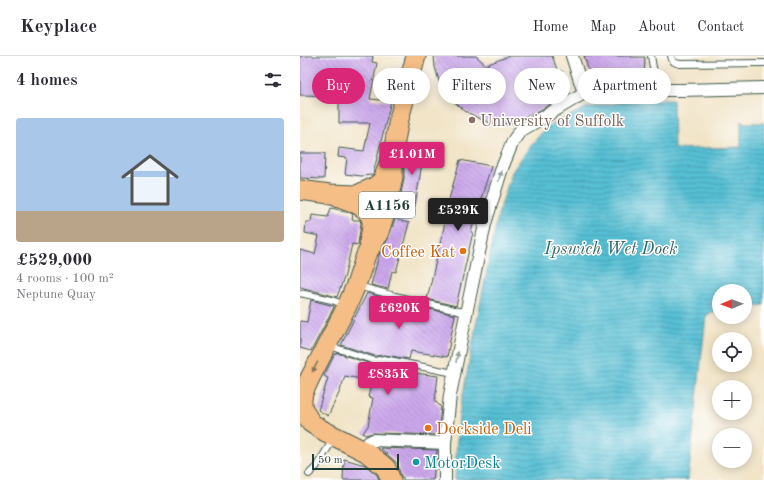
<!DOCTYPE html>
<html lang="en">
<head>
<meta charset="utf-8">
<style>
  :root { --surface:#fff; --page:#f7f7f7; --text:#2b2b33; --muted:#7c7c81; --line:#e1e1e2; --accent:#db2777 }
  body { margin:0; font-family:"Old Standard TT",serif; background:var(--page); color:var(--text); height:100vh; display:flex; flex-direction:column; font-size:15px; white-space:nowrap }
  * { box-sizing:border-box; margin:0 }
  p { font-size:13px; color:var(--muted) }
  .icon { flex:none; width:22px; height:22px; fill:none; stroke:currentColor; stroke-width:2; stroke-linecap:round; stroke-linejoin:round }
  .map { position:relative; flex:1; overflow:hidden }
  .sheet { display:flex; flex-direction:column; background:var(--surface); width:300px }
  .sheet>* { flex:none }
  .top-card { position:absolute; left:12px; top:12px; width:380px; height:36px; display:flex; gap:8px }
  .needle { width:26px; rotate:269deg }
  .controls { position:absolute; left:412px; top:228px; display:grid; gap:8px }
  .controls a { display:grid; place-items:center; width:40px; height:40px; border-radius:50%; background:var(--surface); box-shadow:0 2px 10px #0003; font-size:20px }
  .scale { position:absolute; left:12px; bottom:10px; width:87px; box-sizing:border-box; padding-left:4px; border:2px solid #1f3d34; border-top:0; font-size:11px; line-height:14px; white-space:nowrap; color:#1f3d34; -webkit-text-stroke:3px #fff; paint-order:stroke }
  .price { position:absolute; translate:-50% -34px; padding:0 9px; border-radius:4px; background:var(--accent); color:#fff; font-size:13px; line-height:26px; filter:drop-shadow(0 1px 2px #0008) }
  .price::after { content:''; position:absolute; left:50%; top:24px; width:12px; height:9px; margin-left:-6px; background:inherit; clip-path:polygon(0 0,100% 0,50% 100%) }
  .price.active { background:#222; color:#fff }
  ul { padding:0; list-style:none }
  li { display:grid; align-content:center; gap:8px; height:212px; padding:0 16px }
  li span { display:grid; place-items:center; height:124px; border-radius:4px; color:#555 }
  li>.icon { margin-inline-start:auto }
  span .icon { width:72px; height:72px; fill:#fffc; stroke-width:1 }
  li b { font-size:17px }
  h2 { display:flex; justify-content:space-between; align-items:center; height:48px; padding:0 16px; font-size:17px }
  .chip { padding:0 14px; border-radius:18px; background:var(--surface); box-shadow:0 2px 10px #0003; font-size:14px; line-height:36px }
  .chip.active { background:var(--accent); color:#fff }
  header { display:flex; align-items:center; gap:24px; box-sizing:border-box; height:56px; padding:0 20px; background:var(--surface); border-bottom:1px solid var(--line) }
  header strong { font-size:19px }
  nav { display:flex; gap:22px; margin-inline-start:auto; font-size:14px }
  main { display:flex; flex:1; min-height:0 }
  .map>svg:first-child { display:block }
  .water { fill:url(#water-rules); stroke:#3b7e84 }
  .building { fill:url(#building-back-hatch) }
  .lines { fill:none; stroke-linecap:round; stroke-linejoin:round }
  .lane-casing { stroke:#3e564a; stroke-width:8 }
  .street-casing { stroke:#3e564a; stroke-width:14 }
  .primary-casing { stroke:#3e564a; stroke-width:21 }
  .lane { stroke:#fff; stroke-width:6 }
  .street { stroke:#fff; stroke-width:12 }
  .primary { stroke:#f6be87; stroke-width:19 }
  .oneway { fill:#8f9e9a }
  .oneway2 { fill:#807759 }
  .education-dot { fill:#8d6e63; stroke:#fff; stroke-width:1.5 }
  .food-dot { fill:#e8710a; stroke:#fff; stroke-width:1.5 }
  .culture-dot { fill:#0f9aa8; stroke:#fff; stroke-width:1.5 }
  .labels { text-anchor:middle; stroke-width:3; stroke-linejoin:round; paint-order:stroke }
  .shield { fill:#fff; stroke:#627771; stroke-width:1 }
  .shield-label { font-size:15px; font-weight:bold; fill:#1f3d34 }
  .education-label { font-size:16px; fill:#785e54; stroke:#fff; text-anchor:start }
  .food-label { font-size:16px; fill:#c56008; stroke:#fff; text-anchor:end }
  .culture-label { font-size:16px; fill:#0d838f; stroke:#fff; text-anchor:start }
  .water-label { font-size:17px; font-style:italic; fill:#306464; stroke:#fff }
</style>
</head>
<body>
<header>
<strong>Keyplace</strong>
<nav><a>Home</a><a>Map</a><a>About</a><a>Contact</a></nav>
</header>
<main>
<section class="sheet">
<h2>4 homes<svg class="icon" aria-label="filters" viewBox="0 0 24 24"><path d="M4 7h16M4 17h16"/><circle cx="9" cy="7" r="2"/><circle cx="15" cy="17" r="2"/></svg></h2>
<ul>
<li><span style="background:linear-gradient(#a9c7e8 75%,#b9a48a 0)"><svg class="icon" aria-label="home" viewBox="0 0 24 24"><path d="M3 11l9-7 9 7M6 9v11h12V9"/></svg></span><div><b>£529,000</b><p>4 rooms · 100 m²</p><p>Neptune Quay</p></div></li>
</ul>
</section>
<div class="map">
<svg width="464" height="424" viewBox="0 0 464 424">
  <defs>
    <pattern id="water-rules" width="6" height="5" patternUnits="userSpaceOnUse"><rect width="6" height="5" fill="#57bfd4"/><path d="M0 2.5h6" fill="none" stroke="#479cad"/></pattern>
    <pattern id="building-back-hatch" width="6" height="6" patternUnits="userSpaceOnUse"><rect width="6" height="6" fill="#cca8ec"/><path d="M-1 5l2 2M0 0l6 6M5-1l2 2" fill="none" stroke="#a58ac0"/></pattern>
  </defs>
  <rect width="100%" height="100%" fill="#fff"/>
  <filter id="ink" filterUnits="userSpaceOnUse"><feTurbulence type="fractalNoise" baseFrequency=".025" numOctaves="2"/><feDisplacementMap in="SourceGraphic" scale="8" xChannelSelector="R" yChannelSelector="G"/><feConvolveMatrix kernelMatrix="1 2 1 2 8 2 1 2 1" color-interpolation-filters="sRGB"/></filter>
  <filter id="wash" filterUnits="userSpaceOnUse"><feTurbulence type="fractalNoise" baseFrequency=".012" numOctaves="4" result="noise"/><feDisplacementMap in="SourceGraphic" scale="16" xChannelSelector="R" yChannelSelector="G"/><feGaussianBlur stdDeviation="0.9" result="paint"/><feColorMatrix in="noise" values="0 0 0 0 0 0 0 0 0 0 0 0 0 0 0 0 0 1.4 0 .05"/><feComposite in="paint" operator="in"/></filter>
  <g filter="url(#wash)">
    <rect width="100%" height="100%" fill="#f1e4c7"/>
    <!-- water -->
    <path class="water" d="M342,44H373L374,93L441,91V65L446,67H464V249L445,252V235H419V255L412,256L406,260L388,424H155L156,397L159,359L177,264L198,159L212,116L230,90L248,70L288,51Z"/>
    <g id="blocks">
      <!-- building -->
      <g class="building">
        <path d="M0,0H73L72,6L77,7L70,43L91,45L73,118L72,119L62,120L45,118L47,102L38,101L39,92L64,95L70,67H39V40L0,39Z"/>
        <path d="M134,0H176L186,9L209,0H252L258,16L262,15L266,30V39L237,56L208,68L191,67L178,62L165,55L152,44L139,25L135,11Z"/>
        <path d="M284,0H331V1H345L344,26L326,27L293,29Z"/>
        <path d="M107,91L124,95L115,150L99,147L104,123V108Z"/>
        <path d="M0,97H25L24,123L0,122Z"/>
        <path d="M160,104L191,110L171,176H173L156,250L127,243L148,154H146Z"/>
        <path d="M31,152L44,155L51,157L53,159L52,164H60L61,167L58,189L52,188L45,219L37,241L0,231V194L15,198L19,180L5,177L6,166H11L12,159L28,161Z"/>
        <path d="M95,163L109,167L96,216L92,215L88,233L71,229L79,199L88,183Z"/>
        <path d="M67,237L86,242V243L104,247L103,251L124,255L125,252L155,259L147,301L111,295L109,303L85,299L75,300L41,289Z"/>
        <path d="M11,244L34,250L33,253L11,295L0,292V265L7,266Z"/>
        <path d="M37,297L74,309L84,308L108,312L107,316L138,320L135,345L141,351L138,379L73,377L65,379L63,377L68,370L73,342L68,341L72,325L45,320L40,335L28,360L18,354L28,322L24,320L35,298L36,299Z"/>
        <path d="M80,392L137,394L133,424H103V421H101L97,407Z"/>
        <path d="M44,403L65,409L77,419L79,424H43Z"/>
      </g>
    </g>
  </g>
  <g filter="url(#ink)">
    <use href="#blocks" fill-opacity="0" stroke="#3e564a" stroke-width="1"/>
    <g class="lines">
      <defs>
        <g id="lane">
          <path d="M351,0L357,34"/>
          <path d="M371,0C372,6 375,7 380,8L464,7"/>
          <path d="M58,230L95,240L166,257"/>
          <path d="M0,237L32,244L45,249"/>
          <path d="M30,290L75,305L84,303L154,317"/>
          <path d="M9,418L16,411L34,382"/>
        </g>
        <g id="street">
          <path d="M272,0L284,37"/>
          <path d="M64,395L69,386L73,384L145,387"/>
          <path d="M145,424V387L150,339L167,253L185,168L202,112L213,85L220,75L284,37L327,34H381L464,32"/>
        </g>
        <g id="primary">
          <path d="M0,134L30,138L57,139L76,130L83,124L89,107"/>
          <path d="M39,141C52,146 73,152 72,169C72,175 70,180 69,185"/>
          <path d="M91,424L86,412L80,407L66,396L24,375L11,367L5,357L2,350V343L3,337L10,322L47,250L56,229L66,199L78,179L87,151L93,121V96L99,63L116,0"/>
        </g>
      </defs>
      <!-- lane casing -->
      <use href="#lane" class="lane-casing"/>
      <!-- street casing -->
      <use href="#street" class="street-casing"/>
      <!-- primary casing -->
      <use href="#primary" class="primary-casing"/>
      <!-- lane -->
      <use href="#lane" class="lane"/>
      <!-- street -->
      <use href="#street" class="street"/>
      <!-- primary -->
      <use href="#primary" class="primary"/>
    </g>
    <!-- one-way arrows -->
    <defs><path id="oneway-solid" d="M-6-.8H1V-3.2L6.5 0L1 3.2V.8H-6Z"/></defs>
    <g class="oneway">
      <use href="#oneway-solid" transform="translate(200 120) rotate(-74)"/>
      <use href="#oneway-solid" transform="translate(157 301) rotate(-79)"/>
    </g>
    <use class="oneway2" href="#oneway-solid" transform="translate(15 311) rotate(118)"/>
  </g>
  <!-- markers -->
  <circle class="education-dot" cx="172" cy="64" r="4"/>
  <g class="food-dot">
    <circle cx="163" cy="195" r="4"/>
    <circle cx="128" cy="372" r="4"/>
  </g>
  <circle class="culture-dot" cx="116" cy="406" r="4"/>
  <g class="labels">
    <!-- shield labels -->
    <rect class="shield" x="59" y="136" width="56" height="26" rx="3"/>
    <g class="shield-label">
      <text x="87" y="154">A1156</text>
    </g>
    <!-- education labels -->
    <g class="education-label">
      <text x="180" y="70">University of Suffolk</text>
    </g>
    <!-- food labels -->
    <g class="food-label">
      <text x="155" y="201">Coffee Kat</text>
      <text x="136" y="378" text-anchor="start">Dockside Deli</text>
    </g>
    <!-- culture labels -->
    <g class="culture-label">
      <text x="124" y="412">MotorDesk</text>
    </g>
    <!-- water labels -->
    <g class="water-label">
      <text x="311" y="198">Ipswich Wet Dock</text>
    </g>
  </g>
</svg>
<div class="controls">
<a><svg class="needle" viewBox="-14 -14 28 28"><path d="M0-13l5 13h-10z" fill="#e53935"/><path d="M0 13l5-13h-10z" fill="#7c7c81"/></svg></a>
<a><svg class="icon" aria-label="locate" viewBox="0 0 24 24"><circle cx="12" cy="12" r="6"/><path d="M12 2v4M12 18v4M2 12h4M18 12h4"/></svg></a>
<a>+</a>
<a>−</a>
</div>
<div class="scale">50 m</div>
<b class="price" style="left:112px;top:120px">£1.01M</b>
<b class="price active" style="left:158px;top:176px">£529K</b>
<b class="price" style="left:99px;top:274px">£620K</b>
<b class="price" style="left:88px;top:340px">£835K</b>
<div class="top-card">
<a class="chip active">Buy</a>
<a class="chip">Rent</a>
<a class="chip">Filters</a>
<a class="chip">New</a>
<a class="chip">Apartment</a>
</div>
</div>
</main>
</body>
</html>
